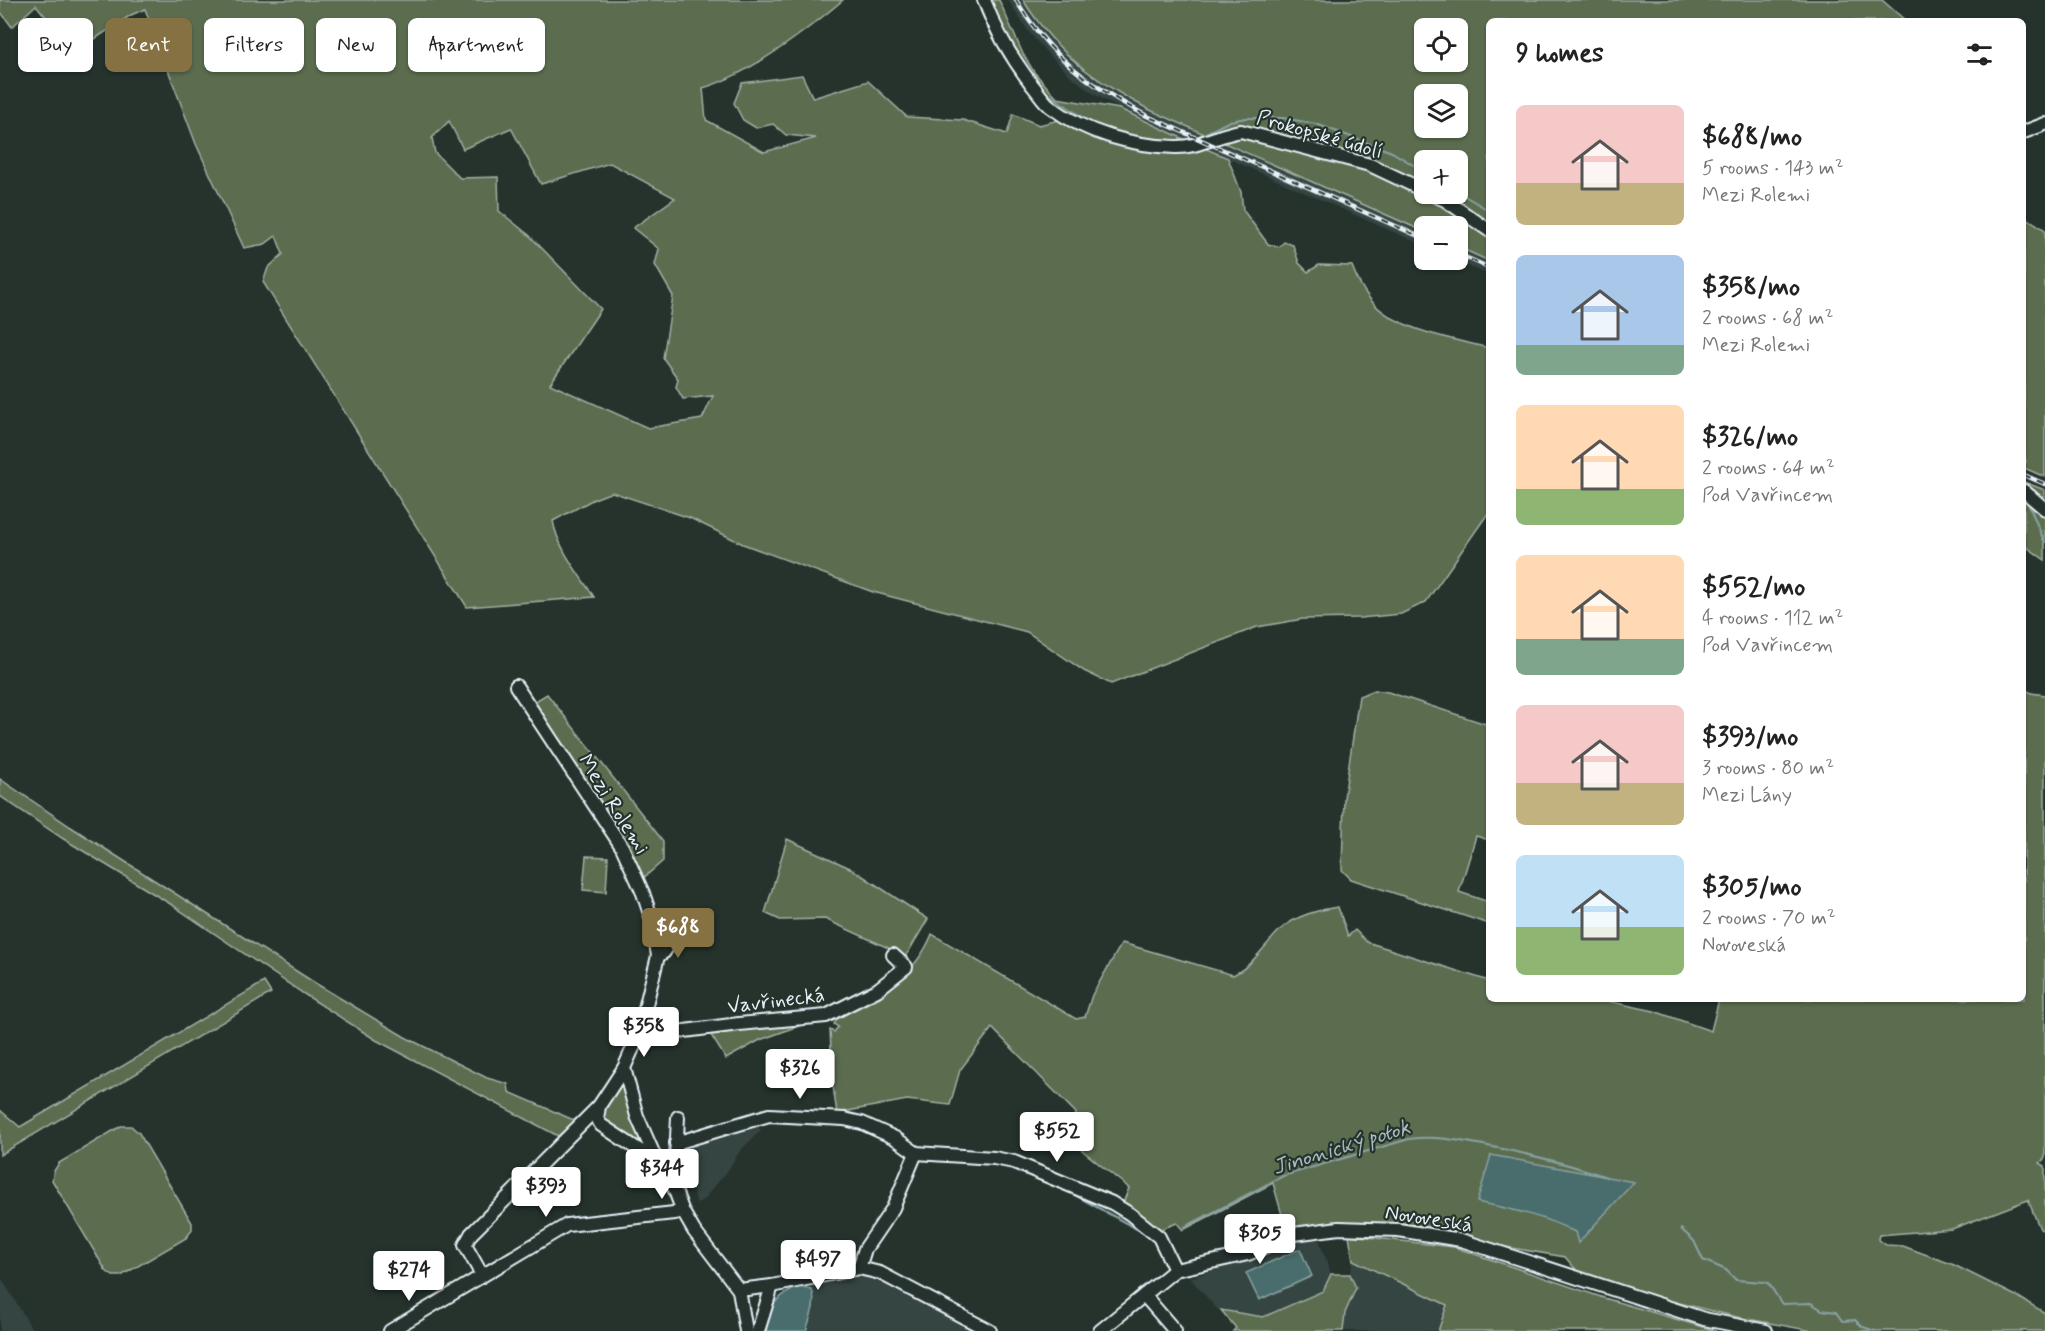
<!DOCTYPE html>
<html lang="en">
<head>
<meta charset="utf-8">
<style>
  :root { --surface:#fff; --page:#f6f6f6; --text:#222; --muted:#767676; --accent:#857141 }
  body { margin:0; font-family:Mynerve,sans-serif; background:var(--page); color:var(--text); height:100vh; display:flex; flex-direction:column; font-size:22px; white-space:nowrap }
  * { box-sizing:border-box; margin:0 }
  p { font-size:20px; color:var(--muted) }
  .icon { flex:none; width:33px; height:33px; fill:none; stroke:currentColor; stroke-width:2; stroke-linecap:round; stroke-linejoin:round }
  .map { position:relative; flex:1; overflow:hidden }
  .drawer { position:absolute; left:1486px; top:18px; width:540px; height:984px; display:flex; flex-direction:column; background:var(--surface); border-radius:9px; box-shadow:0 2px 4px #0004 }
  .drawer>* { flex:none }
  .hud { position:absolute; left:18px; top:18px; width:570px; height:54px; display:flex; gap:12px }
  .tools { position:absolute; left:1414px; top:18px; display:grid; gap:12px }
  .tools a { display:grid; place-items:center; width:54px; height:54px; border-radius:9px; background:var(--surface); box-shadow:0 2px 4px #0004; font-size:30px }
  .price { position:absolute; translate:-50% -51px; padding:0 14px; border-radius:6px; background:#fff; color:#222; font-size:20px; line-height:39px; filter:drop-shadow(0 2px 3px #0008) }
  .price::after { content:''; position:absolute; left:50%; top:36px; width:18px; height:14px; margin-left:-9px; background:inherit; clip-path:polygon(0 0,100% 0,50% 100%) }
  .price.selected { background:var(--accent); color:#fff }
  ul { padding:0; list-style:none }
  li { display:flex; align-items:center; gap:18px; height:150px; padding:0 30px }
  li span { display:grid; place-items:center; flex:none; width:168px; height:120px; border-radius:9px; color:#555 }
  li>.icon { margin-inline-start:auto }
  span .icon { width:72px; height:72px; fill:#fffc; stroke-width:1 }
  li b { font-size:26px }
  h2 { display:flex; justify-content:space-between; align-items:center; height:72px; padding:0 30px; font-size:26px }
  .pill { padding:0 21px; border-radius:9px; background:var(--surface); box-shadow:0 2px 4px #0004; font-size:21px; line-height:54px }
  .pill.selected { background:var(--accent); color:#fff }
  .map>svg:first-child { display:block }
  .built { fill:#364442 }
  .green { fill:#5c6d50; stroke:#a2afa4; stroke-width:1.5; fill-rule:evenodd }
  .water { fill:#486d6c; stroke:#88a2a4; stroke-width:1.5 }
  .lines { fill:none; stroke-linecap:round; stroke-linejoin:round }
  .stream { stroke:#88a2a4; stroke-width:2 }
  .minor-casing { stroke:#e8f1f8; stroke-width:16 }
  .minor { stroke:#26332d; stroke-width:12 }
  .rail-casing { stroke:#e8f1f8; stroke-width:4.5 }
  .rail { stroke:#26332d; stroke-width:2; stroke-dasharray:7; stroke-linecap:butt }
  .labels { text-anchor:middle; stroke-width:4.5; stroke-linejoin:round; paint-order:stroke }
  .street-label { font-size:21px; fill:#e8f1f8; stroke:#26332d }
  .water-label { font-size:22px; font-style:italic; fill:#a8bcc0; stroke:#26332d }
</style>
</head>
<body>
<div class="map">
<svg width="2045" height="1331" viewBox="0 0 2045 1331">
  <rect width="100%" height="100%" fill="#26332d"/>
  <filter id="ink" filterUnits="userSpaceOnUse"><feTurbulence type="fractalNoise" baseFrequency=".0167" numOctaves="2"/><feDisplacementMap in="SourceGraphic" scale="12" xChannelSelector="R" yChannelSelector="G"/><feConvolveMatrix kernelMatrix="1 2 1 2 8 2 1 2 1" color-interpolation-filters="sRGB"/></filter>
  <g filter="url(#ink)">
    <!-- built -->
    <g class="built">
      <path d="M1008,0H1023L1038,24L1057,45L1081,68L1101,83L1150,110L1425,232V246L1144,121L1094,94L1073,78L1048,54L1028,31Z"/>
      <path d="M1458,247L1489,262V275L1455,260H1458Z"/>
      <path d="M758,1127L761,1130L740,1151L726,1173L707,1195V1198L697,1203L680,1156V1145Z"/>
      <path d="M1303,1240H1319L1331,1274L1323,1291L1263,1317L1217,1309L1190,1278Z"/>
      <path d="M1353,1260L1447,1305L1438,1331H1343L1345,1313L1356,1288L1350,1274Z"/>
      <path d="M839,1275L877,1277L974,1331H806L814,1303L812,1290L799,1287L824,1278Z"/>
      <path d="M0,1276L13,1297L33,1331H0Z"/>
    </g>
    <!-- green -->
    <g class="green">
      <path d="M0,0H843C805,32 751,74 703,88L706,120L764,152L816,138L786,135L773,124L756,128L743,120L734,103L742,83L802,75L813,98L868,81L907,117L963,120L1007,134L1013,114L1039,125L1063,119L1132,146L1195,153L1204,148L1228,158L1241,192L1243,210L1268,244L1279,247L1284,242L1293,245L1299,263L1308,272L1319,265L1352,266C1356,277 1362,289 1370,299C1393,330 1454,339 1489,348V512L1426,602L1401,614L1360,618L1303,619L1257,627L1111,684L1084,671L1027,632L873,592L743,544L690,518L612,492L594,499L553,521C558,549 579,574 594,597L467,607L263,282L268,268L283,254L276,236L265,244L244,248L196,144L145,9L131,15L75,52L36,5L12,27L0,11ZM449,121L463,149L511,128L541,184L610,163L675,198L633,228L659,249L655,265L673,296L663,358L678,379L676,387L683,399L713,396L702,419L648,428L550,384L601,309L529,235L499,211L498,177L460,178L435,153L432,138Z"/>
      <path d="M990,0H999L1023,54L1034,72L1057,98L1120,109L1184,139L1174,144L1097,129L1058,107L1019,63Z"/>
      <path d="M1023,0H1882L1906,21H1490L1489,261L1458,247V226H1425V232L1150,110C1093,80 1058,55 1023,0ZM1425,28H1458V62H1425ZM1425,94H1458V128H1425ZM1425,160H1458V194H1425Z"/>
      <path d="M2024,216L2045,230V477L2024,468Z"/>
      <path d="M2024,482L2045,490V560L2024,545Z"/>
      <path d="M2024,688L2031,693L2045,695V1158L2040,1163L2045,1166V1231L2040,1229L2028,1200L1952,1229L1879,1235L1878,1239L1886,1245L1903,1246L1954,1265L2020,1298L2045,1313V1331H1813L1737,1317L1671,1301L1579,1273L1565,1257L1506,1247L1462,1234L1402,1223H1338L1275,1238L1265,1223L1282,1215L1273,1183L1183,1230L1177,1223L1159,1230L1123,1203L1129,1188L1068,1139L1076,1113L992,1028L960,1070L950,1105L907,1100L837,1113L833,1087L830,1030L834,1032L838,1027L834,1024L837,1019C877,996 914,979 932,934L1076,1019L1085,1017L1092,995L1122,943L1233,975C1253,966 1265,944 1281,929C1296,915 1318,910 1338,907L1348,936L1355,930L1367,942L1489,981L1490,999H1598L1654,1011L1711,1031L1719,999H2024Z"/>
      <path d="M1375,690L1388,692L1489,725V840L1476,836L1459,892L1489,902V924L1360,882L1351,879L1342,870L1344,798L1359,696Z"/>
      <path d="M547,694L663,841V861L641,880L532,703Z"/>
      <path d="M0,779L71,827L315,983L405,1037L487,1078L508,1084L509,1092L576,1121L558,1136L376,1040L304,994L172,905L62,838L0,796Z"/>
      <path d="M787,839L852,869L928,919L906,956L825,919L780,920L765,913Z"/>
      <path d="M586,856L608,857L606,892L583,890Z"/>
      <path d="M264,982L271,993L0,1155V1110L20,1127Z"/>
      <path d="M810,1022L760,1040L726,1059L709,1032Z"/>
      <path d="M622,1075L653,1157L604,1123L602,1109Z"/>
      <path d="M121,1126H131L139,1133L192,1223V1230L186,1238L121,1276H113L106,1271L52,1180L54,1171L59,1163Z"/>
      <path d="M1349,1235L1454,1247L1604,1298L1716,1331H1438L1447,1305L1353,1260Z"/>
      <path d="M1331,1274H1350L1356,1288L1345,1313L1343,1331H1233L1236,1328L1221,1310L1263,1317L1323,1291Z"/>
    </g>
    <!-- water -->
    <g class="water">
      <path d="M1491,1155L1634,1182L1578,1243L1575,1232C1544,1216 1511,1209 1477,1202Z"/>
      <path d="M1300,1249L1312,1276L1259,1300L1246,1273Z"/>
      <path d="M799,1287L812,1290C817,1304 810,1317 806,1331H766C770,1305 774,1297 799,1287Z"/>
    </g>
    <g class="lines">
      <!-- stream -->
      <g class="stream">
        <path d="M991,0L1006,35"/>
        <path d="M1021,60L1046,92L1092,124"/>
        <path d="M1146,138L1180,141L1196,138L1230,121L1246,118H1283L1316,124L1392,152L1425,172"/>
        <path d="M1458,192L1490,211"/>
        <path d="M2024,454L2026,462"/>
        <path d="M2024,500L2028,503L2045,543"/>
        <path d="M1062,1188L1144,1233"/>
        <path d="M1185,1227L1283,1176L1409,1139C1435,1135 1462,1141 1488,1146C1528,1154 1567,1163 1606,1177"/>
        <path d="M1681,1229L1694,1241L1703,1260L1726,1270L1736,1280L1765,1282L1769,1284L1782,1304L1811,1303L1822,1310L1836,1312L1842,1321L1855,1320L1863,1327L1875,1331"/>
      </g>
      <defs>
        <g id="minor">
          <path d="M984,0C996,32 1012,59 1033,86C1039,93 1044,102 1051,107C1085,133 1133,146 1175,147C1198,148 1219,134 1241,131L1370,165L1425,191"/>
          <path d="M2024,132L2045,124"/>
          <path d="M1431,194L1445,200L1490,231"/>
          <path d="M2024,491L2045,509"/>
          <path d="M658,956L664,952L674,937"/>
          <path d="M638,1037L739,1024L826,1016L877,990L906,967L893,955"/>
          <path d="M624,1068L637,1116L657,1162"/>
          <path d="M599,1106L597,1119L601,1125L657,1162L670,1177L683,1212L694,1231L739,1290L746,1331"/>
          <path d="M676,1143L769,1115L844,1119L862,1123L895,1138L916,1153L994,1158L1014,1162L1112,1203L1130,1214L1159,1237L1175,1270"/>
          <path d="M670,1177L676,1158L678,1117"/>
          <path d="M859,1268L865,1249L893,1208L916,1153"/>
          <path d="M482,1275L465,1245L471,1234L599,1106L624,1068L638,1037L658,956L653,923L643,893L622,847L516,686"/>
          <path d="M739,1290L772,1286L859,1268L880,1273L990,1331"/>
          <path d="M1144,1295L1175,1331"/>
          <path d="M390,1331L567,1225L683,1212"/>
          <path d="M758,1331L772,1286"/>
          <path d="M1100,1331L1175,1270L1248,1254L1294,1234L1339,1228L1398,1230L1461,1240L1704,1319L1766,1331"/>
        </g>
      </defs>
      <!-- minor casing -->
      <use href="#minor" class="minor-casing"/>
      <!-- minor -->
      <use href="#minor" class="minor"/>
      <defs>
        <g id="rail">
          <path d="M1016,0C1050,57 1089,85 1147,116L1425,239"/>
          <path d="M1458,254L1490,268"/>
          <path d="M2024,475L2045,484"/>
        </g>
      </defs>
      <!-- rail casing -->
      <use href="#rail" class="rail-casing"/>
      <!-- rail -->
      <use href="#rail" class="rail"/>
    </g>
  </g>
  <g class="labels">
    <!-- street labels -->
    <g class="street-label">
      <text transform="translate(1320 134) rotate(16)" y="7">Prokopské údolí</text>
      <text transform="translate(614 804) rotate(58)" y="7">Mezi Rolemi</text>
      <text transform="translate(776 1000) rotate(-7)" y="7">Vavřinecká</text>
      <text transform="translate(1429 1218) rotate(9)" y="7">Novoveská</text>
    </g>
    <!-- water labels -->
    <g class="water-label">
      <text transform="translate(1341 1146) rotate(-17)" y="8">Jinonický potok</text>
    </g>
  </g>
</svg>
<div class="tools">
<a><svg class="icon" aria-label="locate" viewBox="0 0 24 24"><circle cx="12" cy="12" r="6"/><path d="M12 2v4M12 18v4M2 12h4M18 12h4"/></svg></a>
<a><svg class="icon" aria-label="layers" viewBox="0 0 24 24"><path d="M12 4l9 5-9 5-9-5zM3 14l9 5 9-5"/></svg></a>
<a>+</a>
<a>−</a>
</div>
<b class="price selected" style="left:678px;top:959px">$688</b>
<b class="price" style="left:644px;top:1058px">$358</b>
<b class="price" style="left:800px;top:1100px">$326</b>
<b class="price" style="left:1057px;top:1163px">$552</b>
<b class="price" style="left:662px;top:1200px">$344</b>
<b class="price" style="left:546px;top:1218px">$393</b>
<b class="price" style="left:1260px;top:1265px">$305</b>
<b class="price" style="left:818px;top:1291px">$497</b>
<b class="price" style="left:409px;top:1302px">$274</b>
<div class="hud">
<a class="pill">Buy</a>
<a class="pill selected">Rent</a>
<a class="pill">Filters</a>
<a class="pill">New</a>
<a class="pill">Apartment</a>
</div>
<section class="drawer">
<h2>9 homes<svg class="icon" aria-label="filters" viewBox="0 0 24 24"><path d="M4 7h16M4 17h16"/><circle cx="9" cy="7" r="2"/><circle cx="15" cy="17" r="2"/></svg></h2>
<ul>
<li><span style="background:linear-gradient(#f6c9c9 65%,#c2b280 0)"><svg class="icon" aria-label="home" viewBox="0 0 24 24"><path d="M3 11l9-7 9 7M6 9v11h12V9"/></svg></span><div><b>$688/mo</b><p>5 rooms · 143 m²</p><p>Mezi Rolemi</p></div></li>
<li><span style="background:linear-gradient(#a9c7e8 75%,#7fa58c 0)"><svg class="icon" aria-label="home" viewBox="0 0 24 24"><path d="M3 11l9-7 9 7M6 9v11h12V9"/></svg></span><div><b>$358/mo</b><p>2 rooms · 68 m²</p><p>Mezi Rolemi</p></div></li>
<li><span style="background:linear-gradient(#ffd9b3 70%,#8fb573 0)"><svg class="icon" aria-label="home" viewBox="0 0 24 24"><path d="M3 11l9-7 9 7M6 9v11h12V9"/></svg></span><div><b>$326/mo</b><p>2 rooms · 64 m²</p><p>Pod Vavřincem</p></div></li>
<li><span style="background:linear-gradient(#ffd9b3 70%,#7fa58c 0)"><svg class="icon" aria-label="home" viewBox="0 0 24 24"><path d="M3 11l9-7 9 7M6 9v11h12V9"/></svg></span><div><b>$552/mo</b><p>4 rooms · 112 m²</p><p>Pod Vavřincem</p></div></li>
<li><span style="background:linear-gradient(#f6c9c9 65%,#c2b280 0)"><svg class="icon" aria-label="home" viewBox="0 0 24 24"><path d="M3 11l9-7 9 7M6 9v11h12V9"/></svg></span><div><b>$393/mo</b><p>3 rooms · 80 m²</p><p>Mezi Lány</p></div></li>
<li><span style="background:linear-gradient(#bfe0f5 60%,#8fb573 0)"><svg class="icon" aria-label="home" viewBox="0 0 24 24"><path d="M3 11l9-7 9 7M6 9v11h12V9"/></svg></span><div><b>$305/mo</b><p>2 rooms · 70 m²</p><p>Novoveská</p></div></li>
</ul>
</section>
</div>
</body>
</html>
